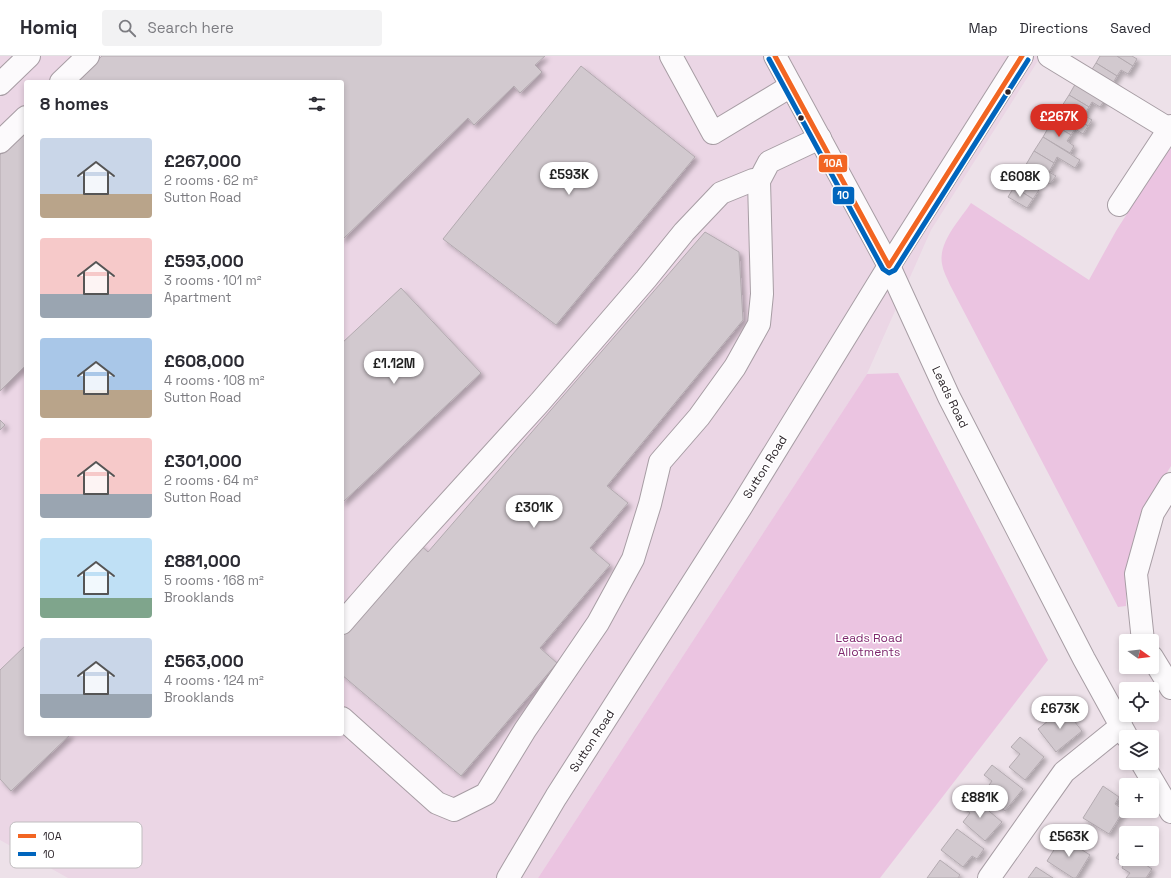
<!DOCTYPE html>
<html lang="en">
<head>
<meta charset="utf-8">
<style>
  :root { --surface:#fff; --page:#f2f2f3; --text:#2b2b33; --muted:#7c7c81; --line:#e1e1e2; --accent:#d93025 }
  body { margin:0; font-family:"Space Grotesk",sans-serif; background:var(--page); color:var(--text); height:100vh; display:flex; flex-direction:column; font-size:15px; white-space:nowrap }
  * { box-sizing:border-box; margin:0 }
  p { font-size:13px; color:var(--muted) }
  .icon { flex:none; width:22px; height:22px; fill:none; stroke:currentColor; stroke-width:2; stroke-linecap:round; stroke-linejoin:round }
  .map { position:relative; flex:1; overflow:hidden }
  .drawer { position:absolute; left:24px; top:24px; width:320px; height:656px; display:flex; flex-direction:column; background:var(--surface); border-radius:4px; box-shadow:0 2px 6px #0003 }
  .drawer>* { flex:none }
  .needle { width:26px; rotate:105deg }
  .buttons { position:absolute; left:1119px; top:578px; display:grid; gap:8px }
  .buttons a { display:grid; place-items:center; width:40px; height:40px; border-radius:4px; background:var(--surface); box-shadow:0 2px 6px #0003; font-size:20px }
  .price { position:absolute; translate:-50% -34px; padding:0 9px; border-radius:14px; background:#fff; color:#222; font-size:13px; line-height:26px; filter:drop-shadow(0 1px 2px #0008) }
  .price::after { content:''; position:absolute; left:50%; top:24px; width:12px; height:9px; margin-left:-6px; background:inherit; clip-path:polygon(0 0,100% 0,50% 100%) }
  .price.on { background:var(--accent); color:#fff }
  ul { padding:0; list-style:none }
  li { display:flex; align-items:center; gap:12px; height:100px; padding:0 16px }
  li span { display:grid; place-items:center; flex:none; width:112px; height:80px; border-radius:4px; color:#555 }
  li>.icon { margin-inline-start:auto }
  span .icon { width:48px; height:48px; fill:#fffc; stroke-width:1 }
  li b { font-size:17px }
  h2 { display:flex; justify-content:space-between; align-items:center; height:48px; padding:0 16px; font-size:17px }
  header { display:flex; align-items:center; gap:24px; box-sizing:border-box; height:56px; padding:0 20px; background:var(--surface); border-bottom:1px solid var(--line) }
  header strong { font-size:19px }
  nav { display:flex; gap:22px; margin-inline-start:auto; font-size:14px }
  .search { width:280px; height:36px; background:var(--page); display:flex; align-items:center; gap:10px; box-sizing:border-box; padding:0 14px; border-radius:4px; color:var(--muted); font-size:15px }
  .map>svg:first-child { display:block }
  .built { fill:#ebd6e5; fill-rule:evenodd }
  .green { fill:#ebc4e1 }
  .building { fill:#d2c9cf; stroke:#b3aab0; filter:url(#shadow) }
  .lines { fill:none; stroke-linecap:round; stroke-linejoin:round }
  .minor-casing { stroke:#a79da4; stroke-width:24 }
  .major-casing { stroke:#a79da4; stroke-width:24 }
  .minor { stroke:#fcfafc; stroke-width:22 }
  .major { stroke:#fcfafc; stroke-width:22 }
  .bus-1-casing { stroke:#fff; stroke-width:8 }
  .bus-2-casing { stroke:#fff; stroke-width:8 }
  .bus-1 { stroke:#f26522; stroke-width:5 }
  .bus-2 { stroke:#0065bd; stroke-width:5 }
  .bus-dot { fill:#2c242a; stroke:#fff; stroke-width:1.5 }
  .labels { text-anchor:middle; stroke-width:3; stroke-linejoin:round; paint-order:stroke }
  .street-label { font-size:12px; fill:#2c242a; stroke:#fff }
  .park-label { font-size:12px; fill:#7e276d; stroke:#fff }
  .key { fill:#fff; stroke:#c0bdbf; stroke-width:1 }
  .key-label { font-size:11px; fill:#2c242a }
  .line-badge { stroke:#fff; stroke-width:1.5 }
  .badge-label { font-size:11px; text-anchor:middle; font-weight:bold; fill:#fff }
</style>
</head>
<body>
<header>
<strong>Homiq</strong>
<div class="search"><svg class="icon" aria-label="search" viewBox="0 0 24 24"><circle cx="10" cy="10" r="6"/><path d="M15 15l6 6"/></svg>Search here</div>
<nav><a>Map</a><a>Directions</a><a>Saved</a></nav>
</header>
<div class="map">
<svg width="1171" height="822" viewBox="0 0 1171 822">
  <defs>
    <filter id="shadow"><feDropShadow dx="3.5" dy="3.5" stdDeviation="2" flood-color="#0004"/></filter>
  </defs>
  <rect width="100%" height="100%" fill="#ede1e9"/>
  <!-- built -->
  <path class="built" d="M0,0H1041L931,174L867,318L538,822H68L0,784ZM26,26H342V678H26Z"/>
  <!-- green -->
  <g class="green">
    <path d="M1171,88V410L1146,451L1126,516V550L1118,551L950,229C947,222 943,215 942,208C938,186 960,164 971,147L1089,224L1116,175Z"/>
    <path d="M898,317L1048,604L880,822H538L867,318Z"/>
  </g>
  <!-- building -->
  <g class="building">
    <path d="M102,0H545L535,9L542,16L520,37L514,30L474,69L468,62L342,184V26H75Z"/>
    <path d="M1100,0H1117L1133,10L1128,18L1121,14L1117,20L1096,7Z"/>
    <path d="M1117,0H1132L1137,3L1133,10Z"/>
    <path d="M1096,7L1117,20L1113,27L1086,23Z"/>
    <path d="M581,10L695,101L556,269L443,183Z"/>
    <path d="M1077,25L1106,42L1100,51L1092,46L1089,51L1069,39Z"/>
    <path d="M1069,39L1089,51L1084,59L1092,64L1088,70L1060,53Z"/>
    <path d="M1060,53L1088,70L1083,78L1075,73L1071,79L1051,67Z"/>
    <path d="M1051,67L1071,79L1067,85L1074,90L1070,97L1043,81Z"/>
    <path d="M26,74V309L0,335V99Z"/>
    <path d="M1043,81L1080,104L1075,112L1057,101L1054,107L1034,95Z"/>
    <path d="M1034,95L1054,107L1049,116L1056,120L1050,128L1024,112Z"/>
    <path d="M1020,122L1039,134L1033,143L1014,131Z"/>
    <path d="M1014,131L1033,143L1027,152L1008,141Z"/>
    <path d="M705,176L739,196L743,264L607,430L628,447L590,492L610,509L540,592L557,607L461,720L342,619V576L417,486L428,496Z"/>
    <path d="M401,232L481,317L342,447V287Z"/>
    <path d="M0,364L5,369L0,374Z"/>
    <path d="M26,589V678H71L11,735L0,723V614Z"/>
    <path d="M1064,652L1082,675L1056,696L1038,673Z"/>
    <path d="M1020,681L1044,701L1025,724L1009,711L1020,698L1011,691Z"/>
    <path d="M992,709L1023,733L1005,755L983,737L992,725L984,719Z"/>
    <path d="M1103,730L1119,741L1115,748L1124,754L1109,778L1083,762Z"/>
    <path d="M970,739L1002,766L985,785L963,766L970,757L961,750Z"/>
    <path d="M957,773L984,793L977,803L972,800L963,811L941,794Z"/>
    <path d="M1062,781L1090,799L1076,822H1073L1047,805Z"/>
    <path d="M1126,786V803H1137L1152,813L1146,822H1126L1130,817L1122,812L1124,807L1116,802Z"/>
    <path d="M940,804L960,819L958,822H927Z"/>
    <path d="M1036,811L1053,822H1028Z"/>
  </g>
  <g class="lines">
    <defs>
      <g id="minor">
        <path d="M671,0L713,77L791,30"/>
        <path d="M1049,0L1169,73"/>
        <path d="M61,26L88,0"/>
        <path d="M0,28L29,0"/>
        <path d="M0,86L26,61"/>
        <path d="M1119,149L1171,70"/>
        <path d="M342,567L402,498L540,346L646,223L684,176L721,137L753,124L759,125"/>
        <path d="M1143,585L1136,518L1153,457L1171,428"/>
        <path d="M1152,601L1171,632"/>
        <path d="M342,662L437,747L454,754L486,738L525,674L598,567L633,503L650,448L660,406L699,361L735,311L759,268L762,238L759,125L769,106L820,82"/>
        <path d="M508,822L556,741L741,451L889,210L1022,0"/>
        <path d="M989,822L1064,716L1121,670"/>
      </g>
      <g id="major">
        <path d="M775,0L889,210L949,341L1084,603L1127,681"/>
        <path d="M1142,707L1171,756"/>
      </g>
    </defs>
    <!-- minor casing -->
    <use href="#minor" class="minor-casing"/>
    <!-- major casing -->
    <use href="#major" class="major-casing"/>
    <!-- minor -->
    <use href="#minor" class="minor"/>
    <!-- major -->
    <use href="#major" class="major"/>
    <defs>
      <path id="bus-1" d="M775,0L889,210L1022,0"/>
      <path id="bus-2" d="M769,3L883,213L889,217L895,214L1028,4"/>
    </defs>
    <!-- bus-1 casing -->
    <use href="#bus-1" class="bus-1-casing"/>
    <!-- bus-2 casing -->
    <use href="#bus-2" class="bus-2-casing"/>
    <!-- bus-1 -->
    <use href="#bus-1" class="bus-1"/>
    <!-- bus-2 -->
    <use href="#bus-2" class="bus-2"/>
  </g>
  <!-- markers -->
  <g class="bus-dot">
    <circle cx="1008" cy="36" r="3.5"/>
    <circle cx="801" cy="62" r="3.5"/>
  </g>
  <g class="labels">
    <!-- street labels -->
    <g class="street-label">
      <text transform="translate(950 341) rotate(64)" y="4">Leads Road</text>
      <text transform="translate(765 411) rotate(-58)" y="4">Sutton Road</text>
      <text transform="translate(592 685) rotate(-57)" y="4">Sutton Road</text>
    </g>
    <!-- park labels -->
    <g class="park-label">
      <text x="869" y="586">Leads Road<tspan x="869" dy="14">Allotments</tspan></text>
    </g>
  </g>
  <!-- legend -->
  <rect x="10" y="766" width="132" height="46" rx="6" class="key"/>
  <rect x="18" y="778" width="18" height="4" fill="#f26522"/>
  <rect x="18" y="796" width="18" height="4" fill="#0065bd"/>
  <g class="key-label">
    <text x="43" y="784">10A</text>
    <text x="43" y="802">10</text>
  </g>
  <g class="line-badge">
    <rect x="818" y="98" width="30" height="19" rx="4" fill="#f26522"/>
    <rect x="832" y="130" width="23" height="19" rx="4" fill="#0065bd"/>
  </g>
  <g class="badge-label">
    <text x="833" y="111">10A</text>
    <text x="843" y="143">10</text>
  </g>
</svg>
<div class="buttons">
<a><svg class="needle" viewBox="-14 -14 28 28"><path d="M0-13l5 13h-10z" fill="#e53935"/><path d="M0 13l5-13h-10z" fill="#7c7c81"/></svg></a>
<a><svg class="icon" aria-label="locate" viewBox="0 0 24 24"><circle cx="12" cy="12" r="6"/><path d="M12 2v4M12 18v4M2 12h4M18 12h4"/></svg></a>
<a><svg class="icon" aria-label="layers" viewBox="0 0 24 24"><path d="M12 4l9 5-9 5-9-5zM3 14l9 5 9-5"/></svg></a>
<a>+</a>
<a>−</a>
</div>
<b class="price on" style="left:1059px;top:82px">£267K</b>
<b class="price" style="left:569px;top:140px">£593K</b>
<b class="price" style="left:1020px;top:142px">£608K</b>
<b class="price" style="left:394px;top:329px">£1.12M</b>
<b class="price" style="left:534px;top:473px">£301K</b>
<b class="price" style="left:1060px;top:674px">£673K</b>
<b class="price" style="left:980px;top:763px">£881K</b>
<b class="price" style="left:1069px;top:802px">£563K</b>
<section class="drawer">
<h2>8 homes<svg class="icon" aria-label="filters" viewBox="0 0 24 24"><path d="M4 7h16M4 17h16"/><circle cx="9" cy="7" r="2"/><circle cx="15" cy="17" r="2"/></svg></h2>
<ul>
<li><span style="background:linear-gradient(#c9d6e8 70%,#b9a48a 0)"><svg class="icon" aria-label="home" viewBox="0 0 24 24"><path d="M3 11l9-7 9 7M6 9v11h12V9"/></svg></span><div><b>£267,000</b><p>2 rooms · 62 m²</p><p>Sutton Road</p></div></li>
<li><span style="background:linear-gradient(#f6c9c9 70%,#9aa5b1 0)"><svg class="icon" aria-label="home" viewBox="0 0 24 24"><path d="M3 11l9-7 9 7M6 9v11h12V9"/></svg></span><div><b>£593,000</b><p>3 rooms · 101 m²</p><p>Apartment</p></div></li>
<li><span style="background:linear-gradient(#a9c7e8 65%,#b9a48a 0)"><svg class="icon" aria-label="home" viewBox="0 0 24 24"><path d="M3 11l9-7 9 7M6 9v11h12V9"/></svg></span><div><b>£608,000</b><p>4 rooms · 108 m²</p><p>Sutton Road</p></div></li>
<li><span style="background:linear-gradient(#f6c9c9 70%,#9aa5b1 0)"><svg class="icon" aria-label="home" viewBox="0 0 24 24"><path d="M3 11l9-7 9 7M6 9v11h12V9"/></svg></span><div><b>£301,000</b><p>2 rooms · 64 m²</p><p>Sutton Road</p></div></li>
<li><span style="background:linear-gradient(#bfe0f5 75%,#7fa58c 0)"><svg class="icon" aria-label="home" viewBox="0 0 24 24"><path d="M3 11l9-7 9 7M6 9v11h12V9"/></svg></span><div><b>£881,000</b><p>5 rooms · 168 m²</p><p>Brooklands</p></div></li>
<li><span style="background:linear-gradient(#c9d6e8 70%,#9aa5b1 0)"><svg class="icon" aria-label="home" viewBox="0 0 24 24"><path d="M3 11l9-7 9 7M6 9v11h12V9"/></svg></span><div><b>£563,000</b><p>4 rooms · 124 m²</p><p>Brooklands</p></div></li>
</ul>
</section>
</div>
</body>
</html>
